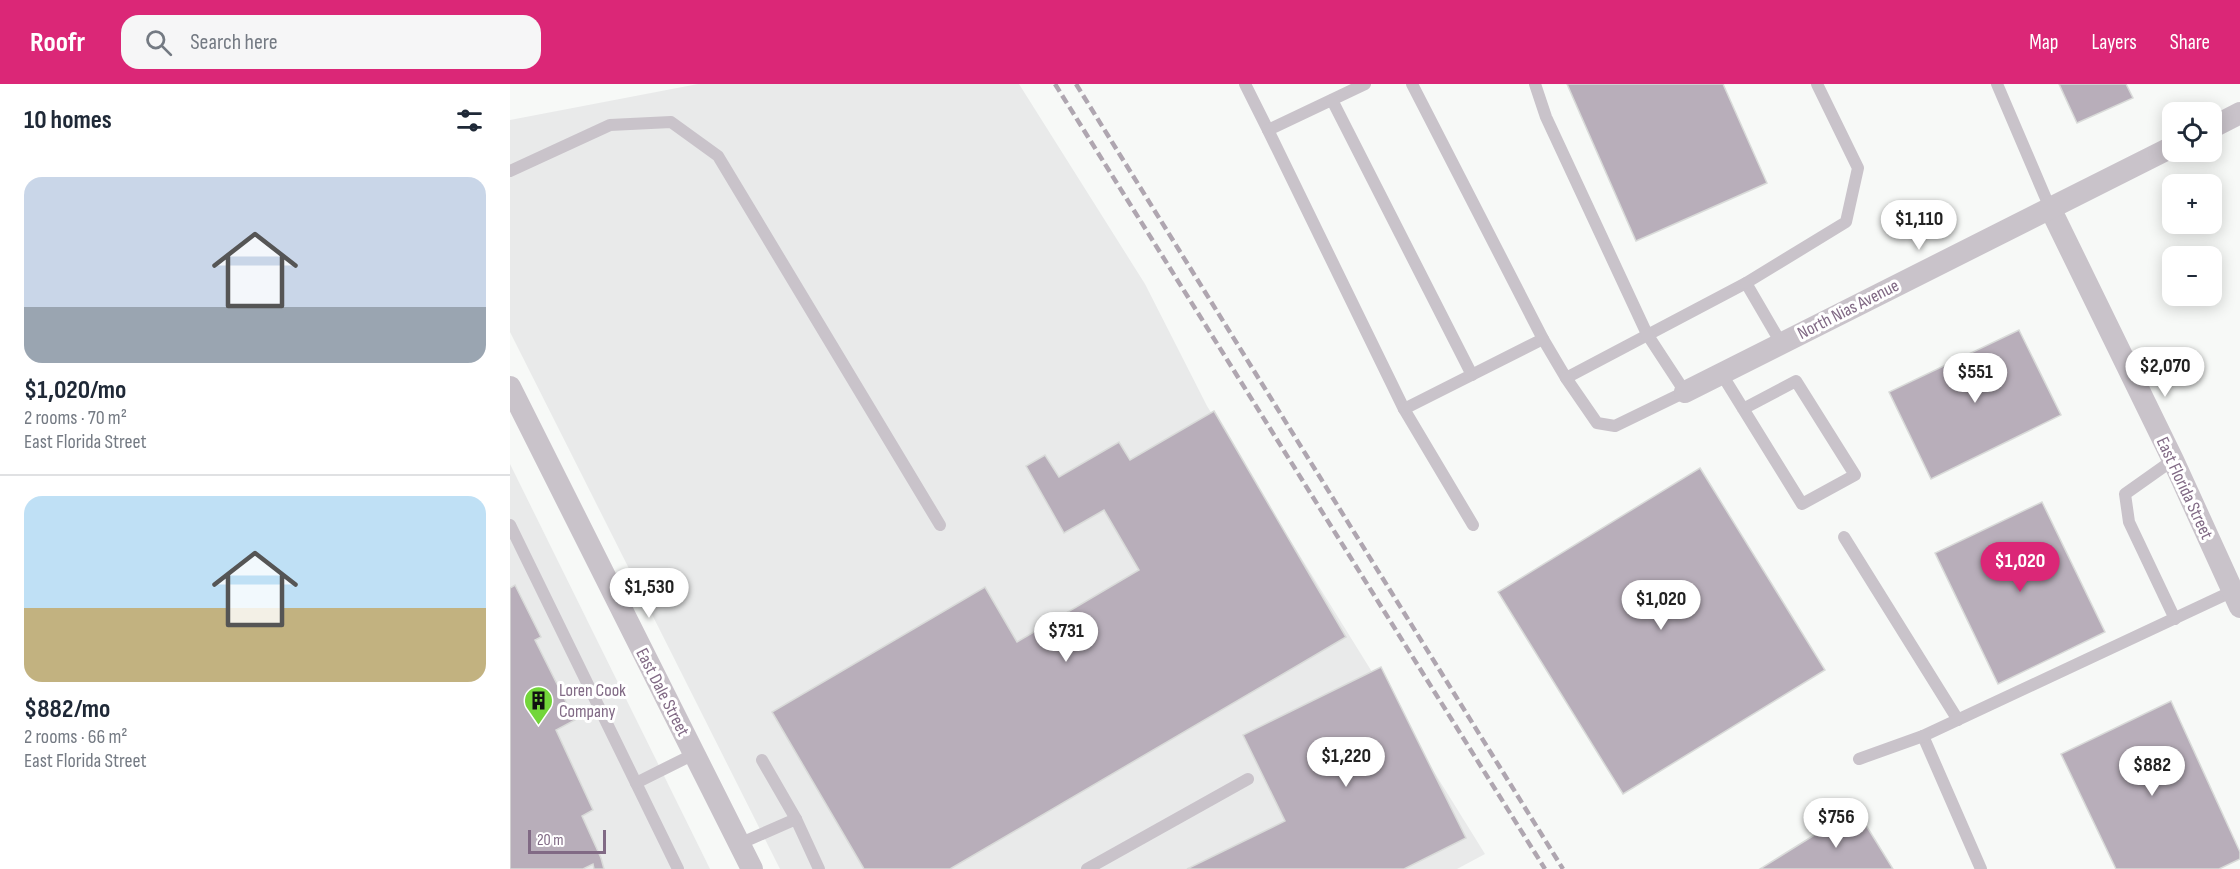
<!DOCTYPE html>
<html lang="en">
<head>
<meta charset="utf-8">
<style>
  :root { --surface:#fff; --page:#f6f6f7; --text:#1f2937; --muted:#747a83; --line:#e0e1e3; --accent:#db2777 }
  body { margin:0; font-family:"Sofia Sans Condensed",sans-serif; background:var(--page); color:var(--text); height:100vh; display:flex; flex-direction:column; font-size:22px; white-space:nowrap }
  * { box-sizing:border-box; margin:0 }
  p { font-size:20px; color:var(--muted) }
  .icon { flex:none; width:33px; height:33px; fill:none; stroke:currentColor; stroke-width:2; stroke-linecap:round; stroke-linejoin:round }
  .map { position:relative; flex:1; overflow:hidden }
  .sheet { display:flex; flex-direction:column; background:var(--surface); width:510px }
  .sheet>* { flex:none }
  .controls { position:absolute; left:1652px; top:18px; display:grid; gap:12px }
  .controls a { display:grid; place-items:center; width:60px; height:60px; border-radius:12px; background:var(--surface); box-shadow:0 3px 15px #0003; font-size:30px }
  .scale { position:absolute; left:18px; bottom:15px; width:78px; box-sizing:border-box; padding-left:6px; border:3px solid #816a85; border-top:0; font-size:16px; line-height:21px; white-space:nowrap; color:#816a85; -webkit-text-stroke:4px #fff; paint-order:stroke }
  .price { position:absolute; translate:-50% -51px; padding:0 14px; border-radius:21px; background:#fff; color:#222; font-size:20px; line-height:39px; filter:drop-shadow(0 2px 3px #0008) }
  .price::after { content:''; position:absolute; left:50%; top:36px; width:18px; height:14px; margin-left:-9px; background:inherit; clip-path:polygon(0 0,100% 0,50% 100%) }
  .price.selected { background:var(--accent); color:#fff }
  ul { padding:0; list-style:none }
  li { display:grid; align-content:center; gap:12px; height:318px; padding:0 24px }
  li+li { border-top:2px solid var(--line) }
  li span { display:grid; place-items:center; height:186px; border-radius:18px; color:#555 }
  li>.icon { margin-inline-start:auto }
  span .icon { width:108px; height:108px; fill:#fffc; stroke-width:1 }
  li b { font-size:26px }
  h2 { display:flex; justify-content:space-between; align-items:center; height:72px; padding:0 24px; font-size:26px }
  header { display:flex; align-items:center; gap:36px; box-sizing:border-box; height:84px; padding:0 30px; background:var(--accent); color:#fff }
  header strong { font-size:28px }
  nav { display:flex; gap:33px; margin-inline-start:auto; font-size:21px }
  .search { width:420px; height:54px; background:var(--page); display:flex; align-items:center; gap:15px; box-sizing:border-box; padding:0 21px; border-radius:18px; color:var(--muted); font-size:22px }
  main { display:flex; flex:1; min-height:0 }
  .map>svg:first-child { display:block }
  .built { fill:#e9eaea }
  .building { fill:#b8aeba; stroke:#d9dbd9; stroke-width:1.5 }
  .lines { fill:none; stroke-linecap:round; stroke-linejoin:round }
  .lane { stroke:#c9c3ca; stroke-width:12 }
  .street { stroke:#c9c3ca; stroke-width:22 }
  .rail { stroke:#afa6b0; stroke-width:4.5; stroke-dasharray:9 4.5; stroke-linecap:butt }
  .labels { text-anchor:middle; stroke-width:6; stroke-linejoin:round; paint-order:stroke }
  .street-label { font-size:18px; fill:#816a85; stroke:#fff }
  .poi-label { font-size:18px; fill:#816a85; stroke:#fff; text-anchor:start }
</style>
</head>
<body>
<header>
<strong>Roofr</strong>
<div class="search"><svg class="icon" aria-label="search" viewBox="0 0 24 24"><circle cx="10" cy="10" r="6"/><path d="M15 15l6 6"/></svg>Search here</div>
<nav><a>Map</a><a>Layers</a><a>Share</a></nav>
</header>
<main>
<section class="sheet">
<h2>10 homes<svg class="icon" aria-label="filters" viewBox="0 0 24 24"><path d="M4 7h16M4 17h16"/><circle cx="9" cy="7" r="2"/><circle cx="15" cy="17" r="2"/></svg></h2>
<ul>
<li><span style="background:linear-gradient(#c9d6e8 70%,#9aa5b1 0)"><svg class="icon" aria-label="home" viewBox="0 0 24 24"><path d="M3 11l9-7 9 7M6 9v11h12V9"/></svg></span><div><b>$1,020/mo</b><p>2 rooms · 70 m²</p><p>East Florida Street</p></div></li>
<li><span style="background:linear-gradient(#bfe0f5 60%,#c2b280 0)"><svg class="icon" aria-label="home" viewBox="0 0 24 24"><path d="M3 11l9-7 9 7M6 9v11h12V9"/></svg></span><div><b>$882/mo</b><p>2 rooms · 66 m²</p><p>East Florida Street</p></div></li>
</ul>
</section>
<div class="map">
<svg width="1730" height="785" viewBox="0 0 1730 785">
  <rect width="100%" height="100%" fill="#f7f9f7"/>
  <!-- built -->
  <g class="built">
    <path d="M188,0H509L635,200L697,322L975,770L947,785H270L0,248V36Z"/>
    <path d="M0,380L200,785H0Z"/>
  </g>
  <!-- building -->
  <g class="building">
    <path d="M1057,0H1213L1257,99L1126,157Z"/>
    <path d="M1549,0H1616L1623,14L1567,39Z"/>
    <path d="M1509,246L1551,331L1421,395L1379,308Z"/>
    <path d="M704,327L836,553L440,785H354L262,628L475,503L507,558L629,486L594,426L554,449L516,382L535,371L549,393L609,358L620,376Z"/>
    <path d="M1190,384L1315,586L1113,710L988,508Z"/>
    <path d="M1532,418L1595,548L1488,600L1425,469Z"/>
    <path d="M5,501L31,553L25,556L65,636L46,646L83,726L72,732L91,774L94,785H84L83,780L73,785H0V504Z"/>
    <path d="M871,583L956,754L894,785H677L775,737L733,651Z"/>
    <path d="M1661,617L1730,768V775L1709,785H1606L1551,670Z"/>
    <path d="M1346,725L1383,785H1250Z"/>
  </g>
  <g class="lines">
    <!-- lane -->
    <g class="lane">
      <path d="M735,0L758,46"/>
      <path d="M855,0L758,46L894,325L963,441"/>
      <path d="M902,0L1033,255L1056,294L1236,199L1271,259"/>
      <path d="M1025,0L1036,33L1137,250L1175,308L1105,342L1087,339L1056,294"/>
      <path d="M1487,0L1540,124"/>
      <path d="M822,16L962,291"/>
      <path d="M0,87L100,41L161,38L208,72L430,441"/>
      <path d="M1236,199L1336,138L1348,84L1307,0"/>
      <path d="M1211,289L1292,420L1345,391L1286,297L1233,325"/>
      <path d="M894,325L1033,255"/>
      <path d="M1663,376L1615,410L1619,438L1665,535"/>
      <path d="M0,441L168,785"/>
      <path d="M1334,453L1448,636"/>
      <path d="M1413,652L1471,785"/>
      <path d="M1349,675L1413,652L1723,507"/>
      <path d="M252,676L286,735L309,785"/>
      <path d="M126,699L184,670"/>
      <path d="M229,760L286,735"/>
      <path d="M577,785L738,695"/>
    </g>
    <!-- street -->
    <g class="street">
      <path d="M1701,44L1730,29"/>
      <path d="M1540,124L1663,376L1730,523"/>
      <path d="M0,303L242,785"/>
      <path d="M1175,308L1662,63"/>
    </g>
    <!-- rail -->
    <g class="rail">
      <path d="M545,0L1035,785"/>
      <path d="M566,0L1053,785"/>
    </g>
  </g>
  <!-- icons -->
  <defs>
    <symbol id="building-pin" viewBox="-11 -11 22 30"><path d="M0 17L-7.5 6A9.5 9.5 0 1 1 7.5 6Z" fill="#73d63a" stroke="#fff"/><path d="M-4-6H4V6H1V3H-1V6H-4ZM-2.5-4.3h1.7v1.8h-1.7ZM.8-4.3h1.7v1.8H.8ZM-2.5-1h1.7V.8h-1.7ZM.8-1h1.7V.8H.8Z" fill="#111"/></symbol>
  </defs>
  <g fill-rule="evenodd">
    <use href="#building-pin" x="12" y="600" width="33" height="45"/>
  </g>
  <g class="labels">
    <!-- street labels -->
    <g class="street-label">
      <text transform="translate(1338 225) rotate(-27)" y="6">North Nias Avenue</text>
      <text transform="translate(1675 404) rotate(65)" y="6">East Florida Street</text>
      <text transform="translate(153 608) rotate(63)" y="6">East Dale Street</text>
    </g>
    <!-- poi labels -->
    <g class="poi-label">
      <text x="49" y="612">Loren Cook<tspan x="49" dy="21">Company</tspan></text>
    </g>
  </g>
</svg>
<div class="controls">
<a><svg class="icon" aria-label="locate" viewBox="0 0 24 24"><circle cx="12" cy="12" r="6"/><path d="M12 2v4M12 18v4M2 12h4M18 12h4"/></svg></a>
<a>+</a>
<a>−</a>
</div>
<div class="scale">20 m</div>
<b class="price" style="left:1409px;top:167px">$1,110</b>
<b class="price" style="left:1655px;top:314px">$2,070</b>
<b class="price" style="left:1465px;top:320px">$551</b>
<b class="price selected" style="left:1510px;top:509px">$1,020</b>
<b class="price" style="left:139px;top:535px">$1,530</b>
<b class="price" style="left:1151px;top:547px">$1,020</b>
<b class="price" style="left:556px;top:579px">$731</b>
<b class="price" style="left:836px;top:704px">$1,220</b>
<b class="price" style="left:1642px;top:713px">$882</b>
<b class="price" style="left:1326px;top:765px">$756</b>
</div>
</main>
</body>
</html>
